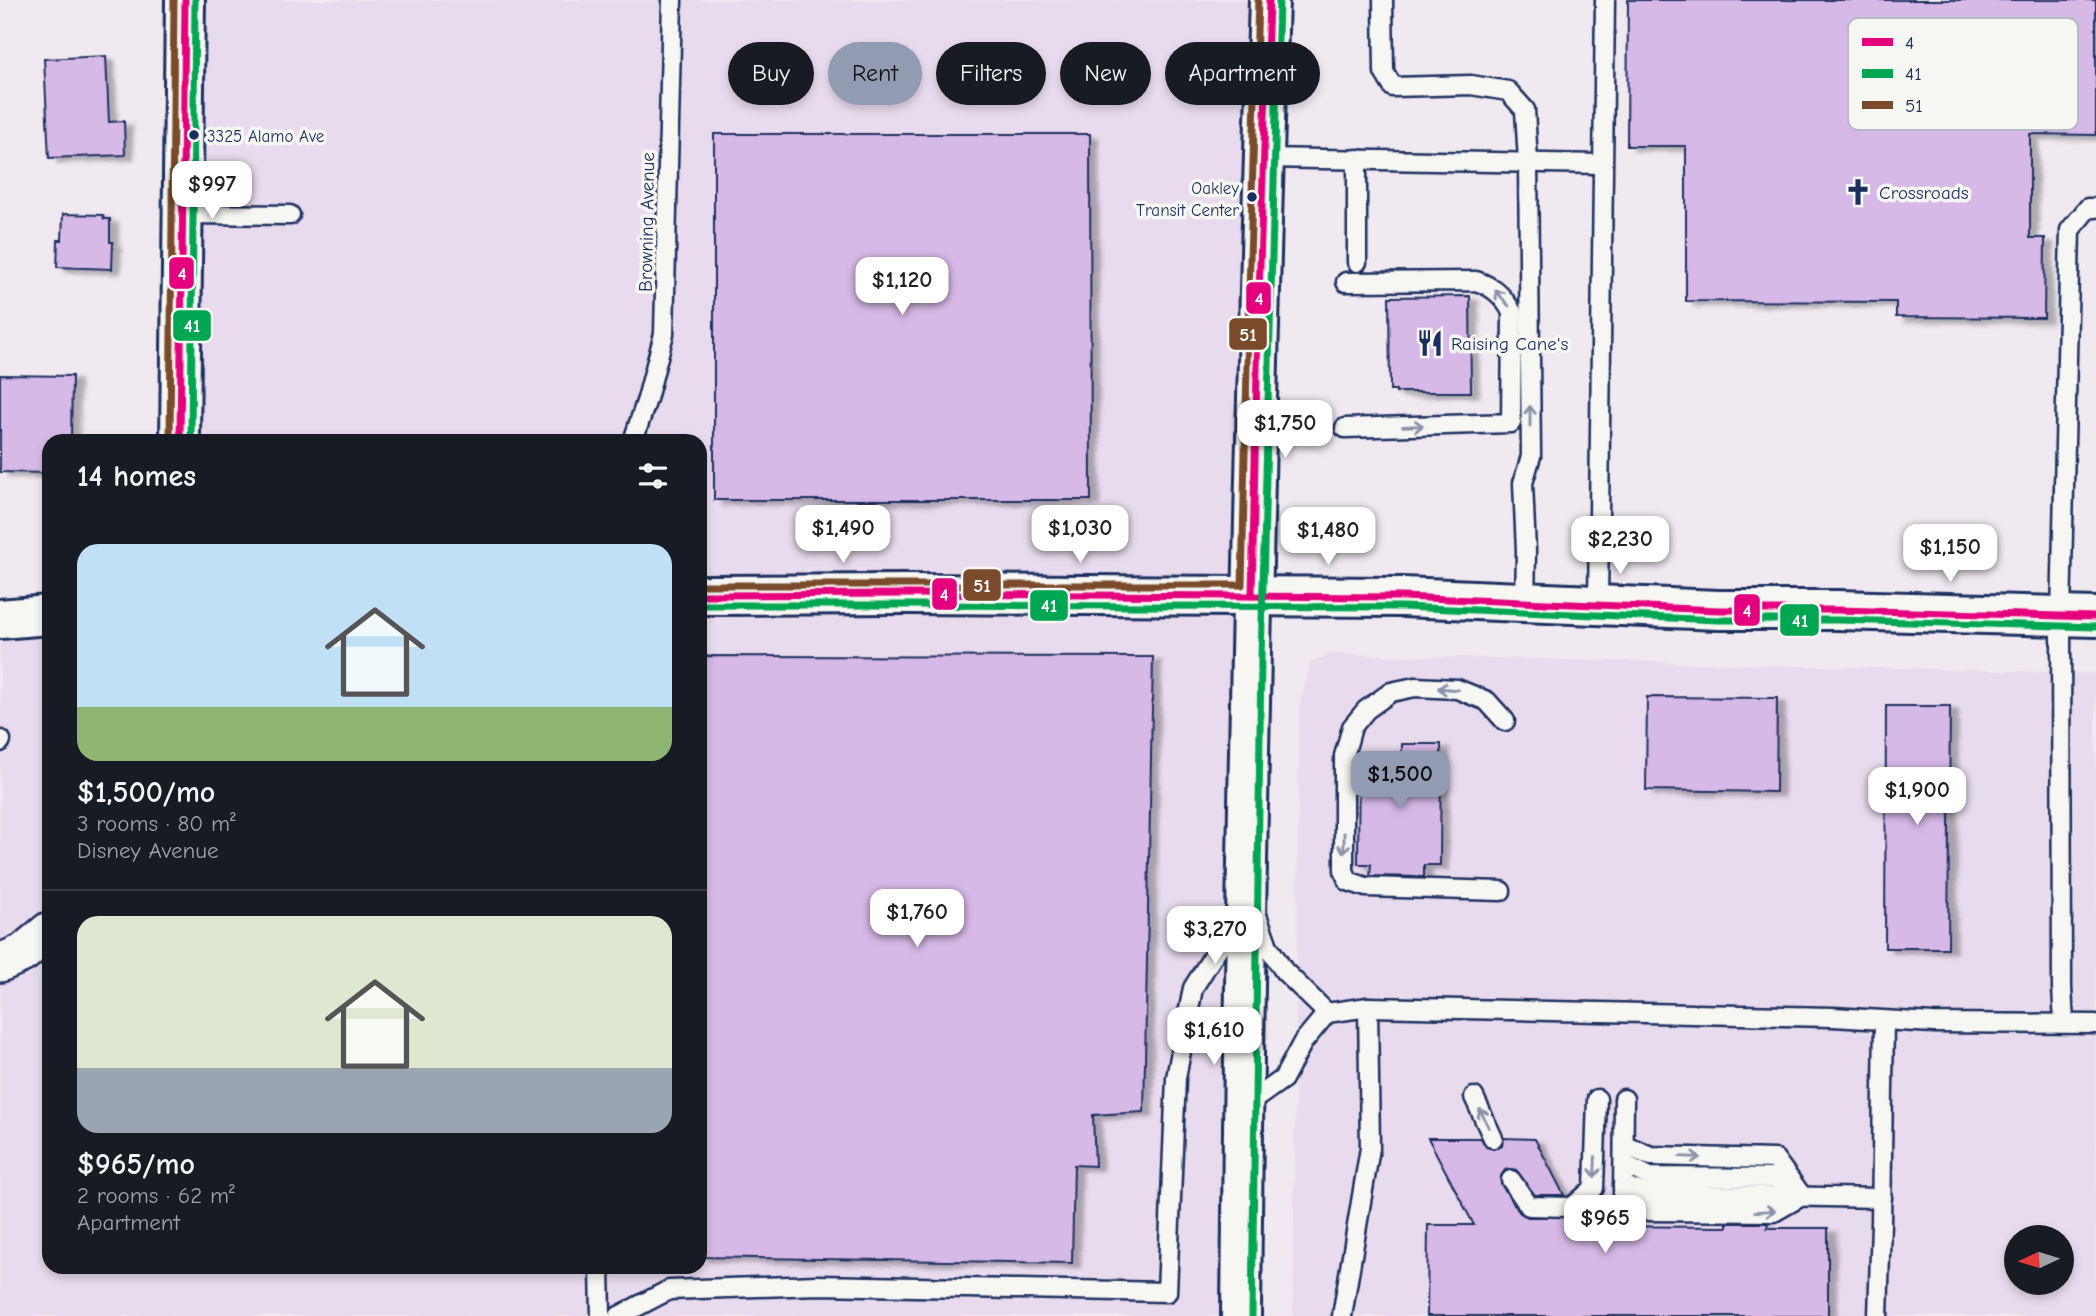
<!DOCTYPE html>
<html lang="en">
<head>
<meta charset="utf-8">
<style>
  :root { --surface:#171b24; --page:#20242c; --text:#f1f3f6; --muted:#9ea1a6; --line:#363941; --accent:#919bb2 }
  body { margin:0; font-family:"Comic Neue",sans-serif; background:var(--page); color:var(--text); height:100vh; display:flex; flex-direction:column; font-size:26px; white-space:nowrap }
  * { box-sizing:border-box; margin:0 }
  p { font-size:23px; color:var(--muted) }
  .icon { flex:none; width:38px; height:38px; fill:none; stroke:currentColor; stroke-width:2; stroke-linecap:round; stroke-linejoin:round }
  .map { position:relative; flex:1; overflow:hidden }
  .drawer { position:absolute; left:42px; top:434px; width:665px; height:840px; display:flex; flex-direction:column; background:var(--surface); border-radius:21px; box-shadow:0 4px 10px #0003 }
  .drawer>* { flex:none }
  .banner { position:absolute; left:728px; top:42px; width:665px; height:63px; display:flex; gap:14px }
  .needle { width:46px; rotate:266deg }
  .controls { position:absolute; left:2004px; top:1225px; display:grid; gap:14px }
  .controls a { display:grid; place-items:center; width:70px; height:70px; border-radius:50%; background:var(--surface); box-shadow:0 4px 10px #0003; font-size:35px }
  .price { position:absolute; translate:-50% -60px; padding:0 16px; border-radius:14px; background:#fff; color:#222; font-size:23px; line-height:46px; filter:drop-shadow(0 2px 4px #0008) }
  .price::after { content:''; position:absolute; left:50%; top:42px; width:21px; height:16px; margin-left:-10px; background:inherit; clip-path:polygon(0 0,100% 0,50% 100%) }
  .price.selected { background:var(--accent); color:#111 }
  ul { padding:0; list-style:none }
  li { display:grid; align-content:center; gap:14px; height:371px; padding:0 35px }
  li+li { border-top:2px solid var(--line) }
  li span { display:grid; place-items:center; height:217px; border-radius:21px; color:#555 }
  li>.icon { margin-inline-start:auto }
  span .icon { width:126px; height:126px; fill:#fffc; stroke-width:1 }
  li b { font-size:30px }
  h2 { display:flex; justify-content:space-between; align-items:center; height:84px; padding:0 35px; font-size:30px }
  .tag { padding:0 24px; border-radius:32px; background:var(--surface); box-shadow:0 4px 10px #0003; font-size:24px; line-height:63px }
  .tag.selected { background:var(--accent); color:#111 }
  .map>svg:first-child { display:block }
  .built { fill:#e8dbed; fill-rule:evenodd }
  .building { fill:#d7b9e7; stroke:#1b2f5e; stroke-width:2; filter:url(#shadow) }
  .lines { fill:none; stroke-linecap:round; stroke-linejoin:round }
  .lane-casing { stroke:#1b2f5e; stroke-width:23 }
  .street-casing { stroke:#1b2f5e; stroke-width:42 }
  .secondary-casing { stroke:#1b2f5e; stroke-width:44 }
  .lane { stroke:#f6f6f2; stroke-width:18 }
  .street { stroke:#f6f6f2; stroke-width:37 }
  .secondary { stroke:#f6f6f2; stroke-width:38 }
  .bus-1-casing { stroke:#f6f6f2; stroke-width:12 }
  .bus-2-casing { stroke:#f6f6f2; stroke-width:12 }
  .bus-3-casing { stroke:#f6f6f2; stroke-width:12 }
  .bus-1 { stroke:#e5007d; stroke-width:7 }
  .bus-2 { stroke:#00a651; stroke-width:7 }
  .bus-3 { stroke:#7a4b2a; stroke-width:7 }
  .oneway { stroke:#8892a8 }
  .bus-dot { fill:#1b2f5e; stroke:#f6f6f2; stroke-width:2.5 }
  .labels { text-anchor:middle; stroke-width:7; stroke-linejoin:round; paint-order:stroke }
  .bus-label { font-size:17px; fill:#1b2f5e; stroke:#f6f6f2; text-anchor:start }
  .poi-label { font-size:19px; fill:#1b2f5e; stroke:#f6f6f2; text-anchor:start }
  .street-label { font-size:19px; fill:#1b2f5e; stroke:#f6f6f2 }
  .key { fill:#f6f6f2; stroke:#b4bac6; stroke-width:2 }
  .key-label { font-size:19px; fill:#1b2f5e }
  .line-badge { stroke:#f6f6f2; stroke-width:2.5 }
  .badge-label { font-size:19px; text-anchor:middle; font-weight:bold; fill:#fff }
</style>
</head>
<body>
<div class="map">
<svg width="2096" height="1316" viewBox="0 0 2096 1316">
  <defs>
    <filter id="shadow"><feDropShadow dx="8" dy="4.5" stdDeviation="2" flood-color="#0004"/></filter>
  </defs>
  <rect width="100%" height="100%" fill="#f0eaf0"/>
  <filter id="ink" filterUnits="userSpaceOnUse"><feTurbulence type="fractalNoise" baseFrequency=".0143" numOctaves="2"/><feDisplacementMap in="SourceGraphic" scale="14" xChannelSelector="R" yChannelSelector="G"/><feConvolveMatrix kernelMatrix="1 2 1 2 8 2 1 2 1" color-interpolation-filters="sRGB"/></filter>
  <g filter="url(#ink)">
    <!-- built -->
    <g class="built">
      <path d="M185,0H1269L1241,1316H0V619L49,615V1267H700V441H180Z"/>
      <path d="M1332,654L2096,673V1316H1293L1299,706L1311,662ZM2016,1237H2062V1283H2016Z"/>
    </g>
    <!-- building -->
    <g class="building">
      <path d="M1628,0H2096V135L2030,134V238H2045L2044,318L1896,317V302L1686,301V146H1627Z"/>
      <path d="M106,56L109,122L124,121L125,155L49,158L44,59Z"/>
      <path d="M714,134H1090L1091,500H714Z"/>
      <path d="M63,214L103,215L104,219H110V242H113L112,269L57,267L58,240H62Z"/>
      <path d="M1470,296L1471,392H1396V390H1390L1389,297Z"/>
      <path d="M0,375L72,376L71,441H49V473L0,472Z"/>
      <path d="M700,656L1153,657L1144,1112L1093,1115L1095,1166L1074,1165L1072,1263L700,1257Z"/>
      <path d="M1647,697L1777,698L1776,792L1646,790Z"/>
      <path d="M1886,706H1950L1948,948H1885Z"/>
      <path d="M1402,744H1441L1440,865H1424V877L1370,876L1371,864H1358L1359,753L1402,754Z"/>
      <path d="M1428,1138H1481L1486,1147L1493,1149L1502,1145L1504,1138L1535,1139L1564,1195H1535L1516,1170L1511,1169L1505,1170L1501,1176L1502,1186L1520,1213L1528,1217H1575L1580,1226L1727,1227V1223H1768L1767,1228H1828V1316H1427L1428,1225H1474Z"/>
    </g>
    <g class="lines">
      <defs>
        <g id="lane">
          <path d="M1383,0L1384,72L1393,87L1471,85L1508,91L1525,110L1528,162L1531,456L1523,483L1526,551L1525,602"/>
          <path d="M1264,158L1602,164"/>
          <path d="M1357,159V262"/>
          <path d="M183,214L290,215"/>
          <path d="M1345,428L1511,423L1512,312C1503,296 1494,287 1476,281L1346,282"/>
          <path d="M633,441L647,399L664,334L672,0"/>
          <path d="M1598,604L1605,0"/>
          <path d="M0,742L1,740"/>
          <path d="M1501,891L1366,887L1348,881L1344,870V756L1352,727L1366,710L1391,692L1415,687L1457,689L1487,701L1505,721"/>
          <path d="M1257,915L1268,946L1284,971L1327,1013"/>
          <path d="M2064,1023L2062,988L2061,616L2070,230L2088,208H2096"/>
          <path d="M1474,1097L1493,1138"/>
          <path d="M1624,1099L1623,1197L1648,1211L1774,1212L1802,1196"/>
          <path d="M1245,1106L1283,1079L1303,1042L1327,1013L1368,1007L1833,1017L1933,1023L2096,1024"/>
          <path d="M1624,1145L1651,1156L1775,1159L1802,1196"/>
          <path d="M1624,1164L1650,1177L1774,1178L1793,1190"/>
          <path d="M1511,1180L1529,1206L1572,1207L1594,1188L1597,1099"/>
          <path d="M1623,1186L1647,1194L1882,1198"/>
          <path d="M600,1267L601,1316"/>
          <path d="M619,1316L669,1290L818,1285L1167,1292L1176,1078L1193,988L1238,916"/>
          <path d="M1342,1316L1370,1148L1368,1007"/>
          <path d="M1878,1316L1881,1223L1884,1021"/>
        </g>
        <path id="street" d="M0,963L23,953L49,931"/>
        <g id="secondary">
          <path d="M180,441L185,0"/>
          <path d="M700,595L907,594L1402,597L1719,610H1837L2096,617"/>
          <path d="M0,619L49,615"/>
          <path d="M1241,1316C1245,877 1254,439 1269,0"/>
        </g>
      </defs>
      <!-- lane casing -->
      <use href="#lane" class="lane-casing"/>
      <!-- street casing -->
      <use href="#street" class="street-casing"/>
      <!-- secondary casing -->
      <use href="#secondary" class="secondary-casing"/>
      <!-- lane -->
      <use href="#lane" class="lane"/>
      <!-- street -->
      <use href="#street" class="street"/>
      <!-- secondary -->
      <use href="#secondary" class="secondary"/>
      <defs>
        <g id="bus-1">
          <path d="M180,441L185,0"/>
          <path d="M700,595L907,594L1402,597L1719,610H1837L2096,617"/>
          <path d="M1252,596L1258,324L1269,0"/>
        </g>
        <g id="bus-2">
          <path d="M191,441L195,0"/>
          <path d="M700,605H907L1402,607L1719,620H1837L2096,627"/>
          <path d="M1252,1316L1261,658L1279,0"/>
        </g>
        <g id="bus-3">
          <path d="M170,441L174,0"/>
          <path d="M700,585H1242L1248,324L1258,0"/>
        </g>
      </defs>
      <!-- bus-1 casing -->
      <use href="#bus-1" class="bus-1-casing"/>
      <!-- bus-2 casing -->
      <use href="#bus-2" class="bus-2-casing"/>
      <!-- bus-3 casing -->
      <use href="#bus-3" class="bus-3-casing"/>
      <!-- bus-1 -->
      <use href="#bus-1" class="bus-1"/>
      <!-- bus-2 -->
      <use href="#bus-2" class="bus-2"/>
      <!-- bus-3 -->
      <use href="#bus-3" class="bus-3"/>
    </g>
    <!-- one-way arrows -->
    <defs><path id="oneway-shaft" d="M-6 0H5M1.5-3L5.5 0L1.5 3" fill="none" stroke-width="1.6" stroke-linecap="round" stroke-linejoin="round" transform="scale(1.75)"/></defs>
    <g class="oneway">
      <use href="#oneway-shaft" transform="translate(1502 298) rotate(-131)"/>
      <use href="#oneway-shaft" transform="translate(1530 416) rotate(-90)"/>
      <use href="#oneway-shaft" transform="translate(1413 426) rotate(-2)"/>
      <use href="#oneway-shaft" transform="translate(1448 689) rotate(-175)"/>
      <use href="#oneway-shaft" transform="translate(1344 843) rotate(90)"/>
      <use href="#oneway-shaft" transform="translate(1484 1118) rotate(-115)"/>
      <use href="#oneway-shaft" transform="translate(1690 1157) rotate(2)"/>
      <use href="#oneway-shaft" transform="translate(1595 1167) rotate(92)"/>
      <use href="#oneway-shaft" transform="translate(1765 1211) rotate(-3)"/>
    </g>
  </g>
  <!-- icons -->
  <defs>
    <symbol id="church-bare" viewBox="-9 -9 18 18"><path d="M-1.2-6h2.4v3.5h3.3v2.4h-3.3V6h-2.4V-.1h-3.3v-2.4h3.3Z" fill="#1b2f5e" stroke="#f6f6f2" stroke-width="2.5" paint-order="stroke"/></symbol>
    <symbol id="restaurant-bare" viewBox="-9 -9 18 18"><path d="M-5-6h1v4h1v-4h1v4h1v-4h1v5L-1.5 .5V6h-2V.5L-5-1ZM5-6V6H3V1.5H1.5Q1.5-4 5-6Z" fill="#1b2f5e" stroke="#f6f6f2" stroke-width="2.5" paint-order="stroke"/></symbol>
  </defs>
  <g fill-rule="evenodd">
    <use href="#church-bare" x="1839" y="173" width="38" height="38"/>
    <use href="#restaurant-bare" x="1411" y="324" width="38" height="38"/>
  </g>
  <!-- markers -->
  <g class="bus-dot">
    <circle cx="194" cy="135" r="6"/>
    <circle cx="1252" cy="197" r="6"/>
  </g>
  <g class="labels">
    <!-- bus labels -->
    <g class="bus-label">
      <text x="207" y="142">3325 Alamo Ave</text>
      <text x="1239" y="194" text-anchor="end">Oakley<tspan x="1239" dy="22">Transit Center</tspan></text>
    </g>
    <!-- poi labels -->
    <g class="poi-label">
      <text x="1879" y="199">Crossroads</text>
      <text x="1451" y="350">Raising Cane's</text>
    </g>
    <!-- street labels -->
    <g class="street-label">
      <text transform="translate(646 222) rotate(-89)" y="7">Browning Avenue</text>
    </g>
  </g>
  <!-- legend -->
  <rect x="1848" y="18" width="230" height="112" rx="10" class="key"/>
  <rect x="1862" y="38" width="31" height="8" fill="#e5007d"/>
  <rect x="1862" y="69" width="31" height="9" fill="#00a651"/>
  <rect x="1862" y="101" width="31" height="8" fill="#7a4b2a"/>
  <g class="key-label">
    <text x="1905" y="49">4</text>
    <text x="1905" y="80">41</text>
    <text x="1905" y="112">51</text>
  </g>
  <g class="line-badge">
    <rect x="168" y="256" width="27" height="34" rx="7" fill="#e5007d"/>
    <rect x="1245" y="281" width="27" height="34" rx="7" fill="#e5007d"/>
    <rect x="172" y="309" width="40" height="33" rx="7" fill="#00a651"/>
    <rect x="1228" y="317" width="40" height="34" rx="7" fill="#7a4b2a"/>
    <rect x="962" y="568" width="40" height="34" rx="7" fill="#7a4b2a"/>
    <rect x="931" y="577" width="27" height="34" rx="7" fill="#e5007d"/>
    <rect x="1029" y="589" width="40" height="33" rx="7" fill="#00a651"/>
    <rect x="1733" y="593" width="28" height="34" rx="7" fill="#e5007d"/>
    <rect x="1779" y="603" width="41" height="34" rx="7" fill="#00a651"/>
  </g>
  <g class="badge-label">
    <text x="182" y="280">4</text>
    <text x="1259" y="305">4</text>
    <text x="192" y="332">41</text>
    <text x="1248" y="341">51</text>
    <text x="982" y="592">51</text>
    <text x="944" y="601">4</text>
    <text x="1049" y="612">41</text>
    <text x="1747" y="617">4</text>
    <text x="1800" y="627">41</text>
  </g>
</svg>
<div class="controls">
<a><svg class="needle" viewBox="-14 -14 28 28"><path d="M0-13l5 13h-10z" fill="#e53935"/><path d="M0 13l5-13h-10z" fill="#9ea1a6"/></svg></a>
</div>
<b class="price" style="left:212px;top:221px">$997</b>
<b class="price" style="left:902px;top:317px">$1,120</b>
<b class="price" style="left:1285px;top:460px">$1,750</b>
<b class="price" style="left:843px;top:565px">$1,490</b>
<b class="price" style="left:1080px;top:565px">$1,030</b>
<b class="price" style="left:1328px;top:567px">$1,480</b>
<b class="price" style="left:1620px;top:576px">$2,230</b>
<b class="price" style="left:1950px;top:584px">$1,150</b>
<b class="price selected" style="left:1400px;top:811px">$1,500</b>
<b class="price" style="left:1917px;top:827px">$1,900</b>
<b class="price" style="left:917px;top:949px">$1,760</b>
<b class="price" style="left:1215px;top:966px">$3,270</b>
<b class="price" style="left:1214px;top:1067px">$1,610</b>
<b class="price" style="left:1605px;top:1255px">$965</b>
<div class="banner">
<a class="tag">Buy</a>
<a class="tag selected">Rent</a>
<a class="tag">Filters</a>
<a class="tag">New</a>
<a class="tag">Apartment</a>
</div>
<section class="drawer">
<h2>14 homes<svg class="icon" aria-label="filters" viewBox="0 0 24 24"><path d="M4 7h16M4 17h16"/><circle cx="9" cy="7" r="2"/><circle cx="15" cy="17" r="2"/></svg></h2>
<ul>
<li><span style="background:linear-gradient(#bfe0f5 75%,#8fb573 0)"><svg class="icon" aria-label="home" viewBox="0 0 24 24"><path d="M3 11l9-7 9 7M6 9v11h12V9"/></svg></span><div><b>$1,500/mo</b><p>3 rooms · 80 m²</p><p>Disney Avenue</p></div></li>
<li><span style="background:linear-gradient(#dfe7d0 70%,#9aa5b1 0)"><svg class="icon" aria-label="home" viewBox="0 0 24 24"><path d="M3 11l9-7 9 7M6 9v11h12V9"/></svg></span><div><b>$965/mo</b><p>2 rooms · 62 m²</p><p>Apartment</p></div></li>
</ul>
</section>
</div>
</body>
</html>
